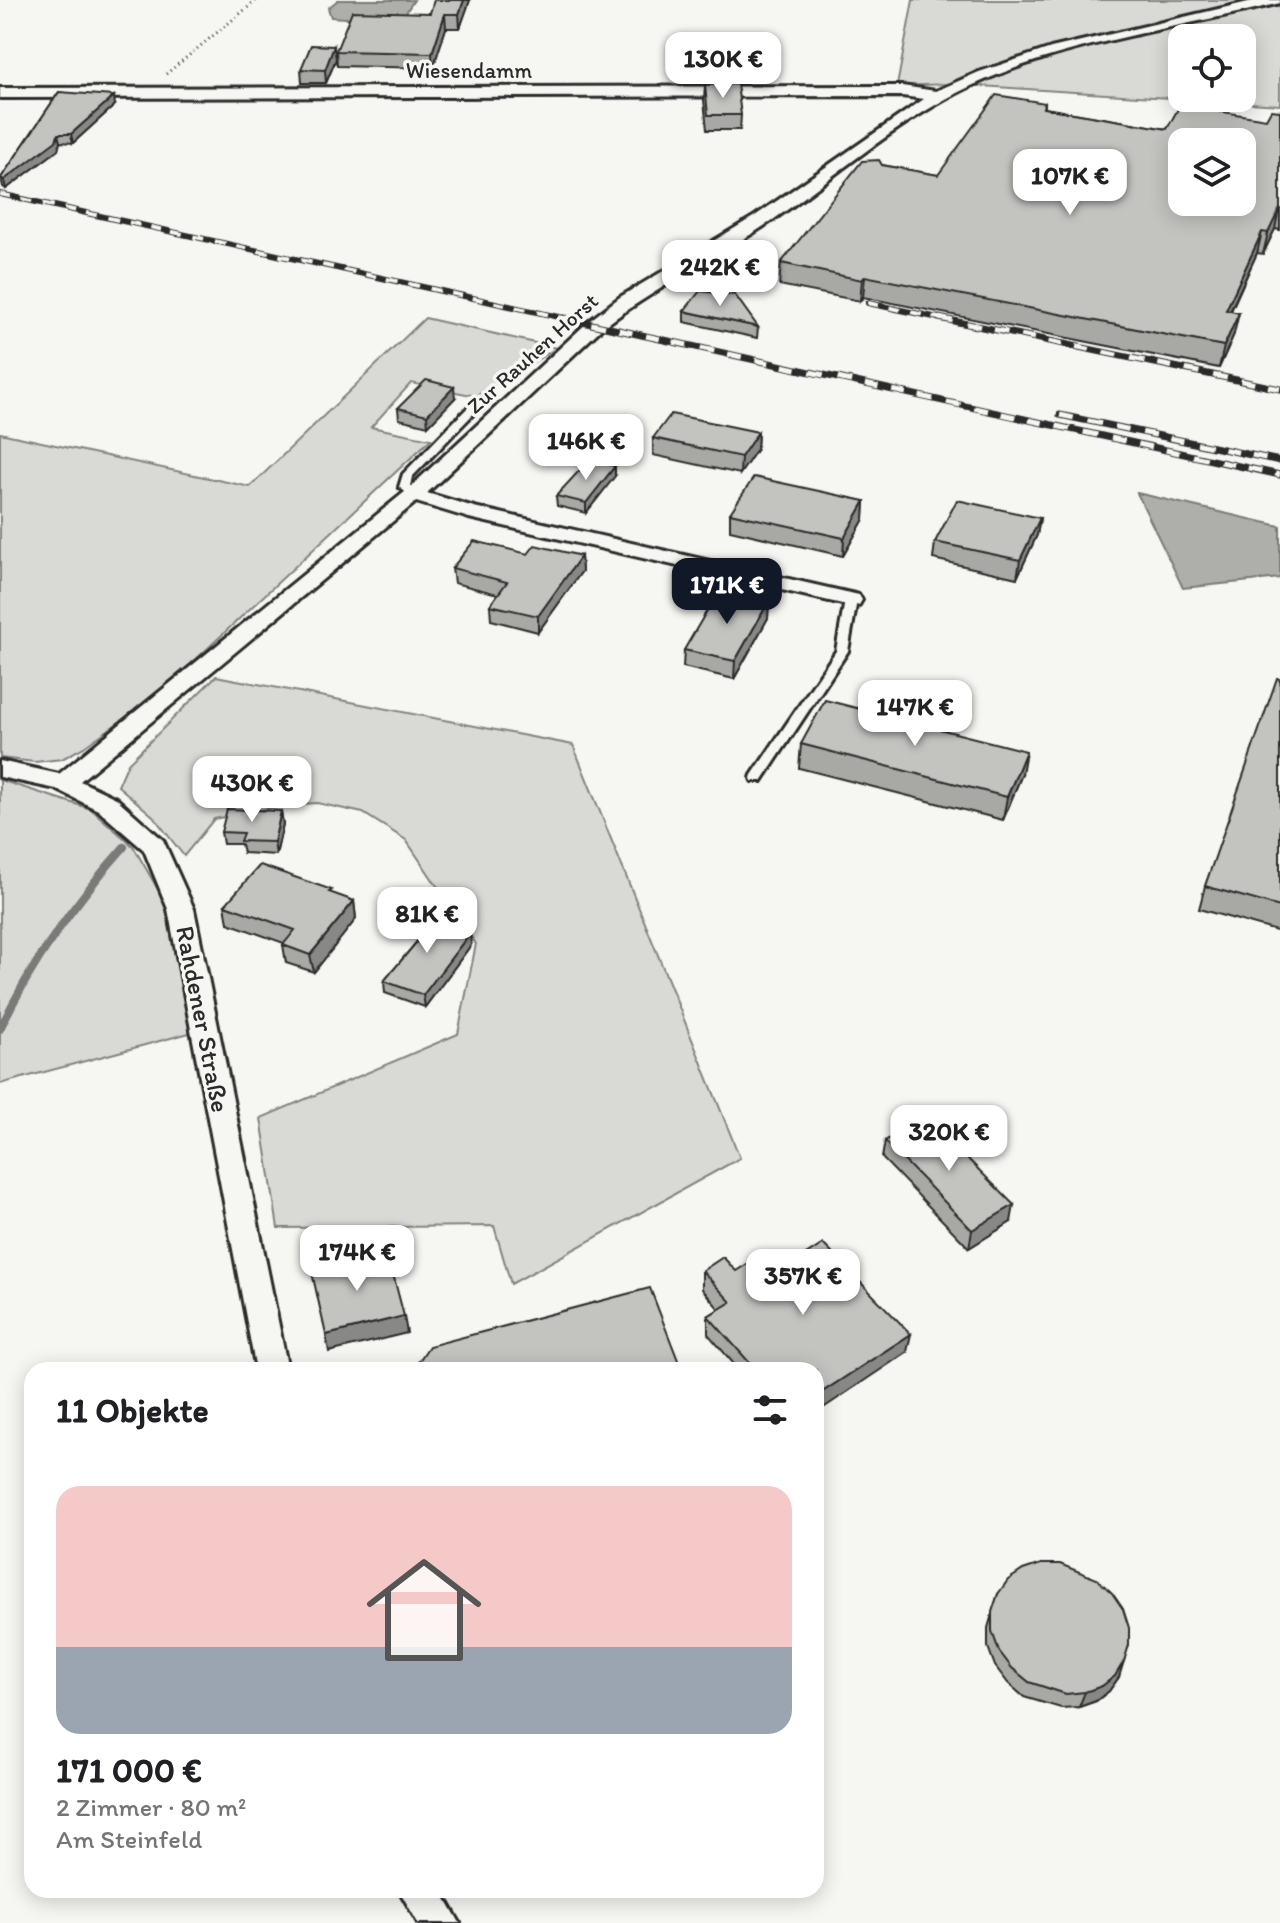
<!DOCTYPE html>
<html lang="de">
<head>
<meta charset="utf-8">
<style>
  :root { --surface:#fff; --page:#f2f2f2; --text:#202124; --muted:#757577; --line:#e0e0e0; --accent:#111827 }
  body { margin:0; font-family:Itim,sans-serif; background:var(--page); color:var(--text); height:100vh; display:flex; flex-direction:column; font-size:30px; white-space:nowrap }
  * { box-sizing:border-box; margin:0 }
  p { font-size:26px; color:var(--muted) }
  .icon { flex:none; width:44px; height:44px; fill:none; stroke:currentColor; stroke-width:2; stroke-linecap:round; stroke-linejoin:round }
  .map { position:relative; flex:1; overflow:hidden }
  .sheet { position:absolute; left:24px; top:1362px; width:800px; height:536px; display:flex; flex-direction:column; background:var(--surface); border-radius:24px; box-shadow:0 4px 20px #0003 }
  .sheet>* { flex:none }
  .tools { position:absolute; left:1168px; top:24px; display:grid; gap:16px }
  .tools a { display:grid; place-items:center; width:88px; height:88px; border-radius:16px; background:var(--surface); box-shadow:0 4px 20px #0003; font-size:40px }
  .price { position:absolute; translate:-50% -68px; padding:0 18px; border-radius:16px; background:#fff; color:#222; font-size:26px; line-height:52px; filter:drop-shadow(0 2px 4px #0008) }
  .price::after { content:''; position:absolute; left:50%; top:48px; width:24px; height:18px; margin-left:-12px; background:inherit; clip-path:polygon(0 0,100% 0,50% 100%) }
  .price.selected { background:var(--accent); color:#fff }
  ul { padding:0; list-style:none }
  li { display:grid; align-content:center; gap:16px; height:424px; padding:0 32px }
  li+li { border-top:2px solid var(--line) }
  li span { display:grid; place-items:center; height:248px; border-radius:24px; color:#555 }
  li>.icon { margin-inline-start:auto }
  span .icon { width:144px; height:144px; fill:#fffc; stroke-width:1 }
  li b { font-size:34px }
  h2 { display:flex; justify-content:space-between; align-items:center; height:96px; padding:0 32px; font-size:34px }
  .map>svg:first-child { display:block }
  .green { fill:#d9d9d5; stroke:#828280; stroke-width:2; fill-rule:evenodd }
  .water { fill:#aeaeab; stroke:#7a7a78; stroke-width:2 }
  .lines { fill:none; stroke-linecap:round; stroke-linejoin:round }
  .stream { stroke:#7a7a78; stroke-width:8 }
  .lane-casing { stroke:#2b2b2b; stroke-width:6 }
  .street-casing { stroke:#2b2b2b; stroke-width:6 }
  .path { stroke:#2b2b2b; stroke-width:3; stroke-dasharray:1 4; stroke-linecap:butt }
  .lane { fill:#f6f6f2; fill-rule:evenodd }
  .street { fill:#f6f6f2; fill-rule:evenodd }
  .rail-far1-casing { stroke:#2b2b2b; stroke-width:6 }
  .rail-casing { stroke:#2b2b2b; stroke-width:7 }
  .rail-far1 { stroke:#f6f6f2; stroke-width:4; stroke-dasharray:11; stroke-linecap:butt }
  .rail { stroke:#f6f6f2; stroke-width:5; stroke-dasharray:14; stroke-linecap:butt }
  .wall { fill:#a8a8a5; stroke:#2b2b2b; stroke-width:2 }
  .shaded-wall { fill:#888886; stroke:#2b2b2b; stroke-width:2 }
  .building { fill:#c3c3c0; stroke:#2b2b2b; stroke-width:2; fill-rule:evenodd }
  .labels { text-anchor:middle; stroke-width:7; stroke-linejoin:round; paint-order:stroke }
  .far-street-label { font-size:22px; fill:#2b2b2b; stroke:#f6f6f2 }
  .street-label { font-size:26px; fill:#2b2b2b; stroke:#f6f6f2 }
</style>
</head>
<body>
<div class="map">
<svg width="1280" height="1923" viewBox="0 0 1280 1923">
  <rect width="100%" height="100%" fill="#f6f6f2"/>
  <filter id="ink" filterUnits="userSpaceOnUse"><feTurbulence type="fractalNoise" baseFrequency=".0125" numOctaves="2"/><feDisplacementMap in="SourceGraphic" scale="16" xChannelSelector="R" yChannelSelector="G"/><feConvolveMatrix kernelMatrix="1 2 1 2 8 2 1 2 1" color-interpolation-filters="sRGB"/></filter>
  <g filter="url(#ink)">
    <!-- green -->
    <g class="green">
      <path d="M913,0H1280V105L949,84L897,86ZM1182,38H1242V98H1182Z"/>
      <path d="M425,318L557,348L476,396L411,383L371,427L431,439L161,692L84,747L62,759L35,762L0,758V433L250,487Z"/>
      <path d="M216,676L573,745L740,1158L511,1284L494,1226L278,1228L261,1118L458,1034L476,944L406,840L363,813L317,803L287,805L214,819L184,856L153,816L118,786L128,763Z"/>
      <path d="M0,780L91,809L133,846L164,900L193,1032L0,1084Z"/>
    </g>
    <!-- water -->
    <g class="water">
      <path d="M338,0H414L402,18L389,21L331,17L328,8Z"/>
      <path d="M1137,493L1280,526V578L1183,588Z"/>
    </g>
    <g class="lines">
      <!-- stream -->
      <path class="stream" d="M0,1029C32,962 74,903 124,847"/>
      <defs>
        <g id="lane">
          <path d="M477,401L481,402V406L412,477L410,486L418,495L413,498L399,487L403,474L473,402Z"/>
          <path d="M851,597L857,600L848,651L762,781H752L751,778L752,775L836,651L845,600Z"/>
        </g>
        <g id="street">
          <path d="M1257,0H1280V3C1183,27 1080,40 987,79C908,112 840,173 770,222C715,259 654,288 601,329L427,493L474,507L859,595L862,600L859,605L851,606L469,518L416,502L80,781L116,798L163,840L194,909L288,1370H256L168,909L144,850L98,810L56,789L0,777V761L59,774L406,491L589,321L620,297L755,216L924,99L902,96L0,98V88L902,86L936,91L979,72L1051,48Z"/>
          <path d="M399,1890H441L460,1923H418Z"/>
        </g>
      </defs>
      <!-- lane casing -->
      <use href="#lane" class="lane-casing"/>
      <!-- street casing -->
      <use href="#street" class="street-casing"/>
      <!-- path -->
      <path class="path" d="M166,74L257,0"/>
      <!-- lane -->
      <use href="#lane" class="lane"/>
      <!-- street -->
      <use href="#street" class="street"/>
      <defs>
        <g id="rail-far1">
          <path d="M0,194L573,320"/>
          <path d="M868,303L948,320"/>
        </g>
        <g id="rail">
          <path d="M564,318L1280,475"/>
          <path d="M939,318L1280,389"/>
          <path d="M1060,415L1280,461"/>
        </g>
      </defs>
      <!-- rail-far1 casing -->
      <use href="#rail-far1" class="rail-far1-casing"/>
      <!-- rail casing -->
      <use href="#rail" class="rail-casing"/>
      <!-- rail-far1 -->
      <use href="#rail-far1" class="rail-far1"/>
      <!-- rail -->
      <use href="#rail" class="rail"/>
    </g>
    <!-- wall -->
    <g class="wall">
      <path d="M470,0L460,28H446L433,68L337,66L336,51L430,13Z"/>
      <path d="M336,59L326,83H302L301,69Z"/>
      <path d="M705,85L741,115L740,130H707L704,100Z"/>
      <path d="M59,92L115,105L73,143L60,142L58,150L6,189L3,187L1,178Z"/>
      <path d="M1045,103V108L1167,129L1266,119L1280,111V230L1275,229L1263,254L1257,253L1231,311L1234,334L1219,368L863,297L860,301L779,285L781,263L882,165L938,175Z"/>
      <path d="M684,311L758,327L757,338L684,322Z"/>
      <path d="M455,398L428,426L399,419L398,408Z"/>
      <path d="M758,432L757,449L740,474L653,455V438Z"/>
      <path d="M615,476L586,513L557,506L556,496Z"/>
      <path d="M865,501L864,519L843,556L730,530V513Z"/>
      <path d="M1040,518L1037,535L1017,578L933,559L935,542Z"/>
      <path d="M528,554L581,556L582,571L538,632L491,620L490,605L498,594L454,583L452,568Z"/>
      <path d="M769,601L768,618L734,679L683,667L684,650Z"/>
      <path d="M1280,679V932L1199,909L1205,886Z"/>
      <path d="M801,744L1022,774L1003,820L799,768Z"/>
      <path d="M281,811L283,824L276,855L243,853L241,844H223L221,832Z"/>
      <path d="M333,894L354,901L356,919L314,972L286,963L283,945L284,943L228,923L225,905Z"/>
      <path d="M401,910L471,945L425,1007L385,993L384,981L420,938L403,922Z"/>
      <path d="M885,1141L1011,1222L969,1248L882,1158Z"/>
      <path d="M702,1271H736L775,1275L907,1352L816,1370H739L708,1334V1316L719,1309L702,1289Z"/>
      <path d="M998,1594L1119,1677L1109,1691L1096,1701L1079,1707L1061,1708L1024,1697L1008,1683L995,1666L988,1647V1628Z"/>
    </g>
    <!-- shaded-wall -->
    <g class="shaded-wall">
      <path d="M464,0H470L460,28L459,14Z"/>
      <path d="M445,14L446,28L433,68L432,53Z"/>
      <path d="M334,46L336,59L326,83L325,70Z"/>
      <path d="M114,96L115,105L73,143L71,134Z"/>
      <path d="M58,134L60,142L58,150L6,189L4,180Z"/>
      <path d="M1279,208L1275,229L1263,254L1268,233Z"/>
      <path d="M1262,232L1257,253L1221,331L1226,310Z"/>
      <path d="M865,276L863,297L860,301L862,280Z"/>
      <path d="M1239,313L1234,334L1219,368L1224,346Z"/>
      <path d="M454,387L455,398L428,426L427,415Z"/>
      <path d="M758,432L757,449L740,474L741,457Z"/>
      <path d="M615,466V476L586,513V503Z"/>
      <path d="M865,501L864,519L843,556L844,538Z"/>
      <path d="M1040,518L1037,535L1017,578L1020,560Z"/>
      <path d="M581,556L582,571L538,632V616Z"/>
      <path d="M769,601L768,618L734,679L735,661Z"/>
      <path d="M1026,751L1022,774L1003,820L1007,797Z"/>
      <path d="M281,811L283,824L276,855L274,842Z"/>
      <path d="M354,901L356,919L314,972L310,955Z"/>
      <path d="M470,933L471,945L425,1007L423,995Z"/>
      <path d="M1014,1205L1011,1222L969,1248L972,1230Z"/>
      <path d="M404,1316L407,1333L329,1352L326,1335Z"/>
      <path d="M911,1334L907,1352L816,1413V1396Z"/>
      <path d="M1124,1661L1119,1677L1109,1691L1096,1701L1079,1707L1085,1692Z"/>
    </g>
    <!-- building -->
    <g class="building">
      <path d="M434,0H464L459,14H445L432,53L336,51L352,11L430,13Z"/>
      <path d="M311,45L334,46L325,70L301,69Z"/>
      <path d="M737,84L741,115H708L705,85Z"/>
      <path d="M59,92L114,96L71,134H58L56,141L4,180L1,178Z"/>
      <path d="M996,95L1045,103L1043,108L1167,129L1180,105L1266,119L1271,110L1280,111V208L1268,233L1262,232L1226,310L1239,313L1224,346L865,276L862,280L781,263L862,161L879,160L882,165L938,175ZM1182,142H1242V202H1182Z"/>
      <path d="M700,291L735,295L758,327L684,311Z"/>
      <path d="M426,380L454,387L427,415L398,408Z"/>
      <path d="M671,414L758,432L741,457L653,438Z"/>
      <path d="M589,460L615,466L586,503L556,496Z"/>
      <path d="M754,477L865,501L844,538L730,513Z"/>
      <path d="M957,500L1040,518L1020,560L935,542Z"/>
      <path d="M474,541L528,554L535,545L581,556L538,616L490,605L507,582L452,568Z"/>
      <path d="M719,590L769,601L735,661L684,650Z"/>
      <path d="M1277,678L1280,679V907L1205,886Z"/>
      <path d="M825,700L1026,751L1007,797L801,744Z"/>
      <path d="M227,809L281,811L274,842L240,841L243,833L221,832Z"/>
      <path d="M260,865L332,890L329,892L354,901L310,955L283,945L295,930L225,905Z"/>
      <path d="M401,910L470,933L423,995L384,981L425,932Z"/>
      <path d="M926,1117L1014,1205L972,1230L885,1141Z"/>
      <path d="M823,1244L911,1334L816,1396V1370H756L708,1316L731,1302L702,1271L723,1257L736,1271L758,1257L775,1275Z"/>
      <path d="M387,1251L404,1316L326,1335L311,1268Z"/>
      <path d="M650,1288L681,1368L673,1370H413L429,1346Z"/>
      <path d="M1041,1564H1060L1097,1579L1112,1593L1123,1609L1129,1628V1645L1124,1661L1115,1676L1102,1686L1085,1692L1066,1694L1029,1682L1012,1668L999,1651L992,1631V1612L998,1594L1008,1580L1023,1570Z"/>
    </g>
  </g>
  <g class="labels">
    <!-- far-street labels -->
    <g class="far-street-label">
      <text x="469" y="78">Wiesendamm</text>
      <text transform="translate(532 353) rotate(-42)" y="8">Zur Rauhen Horst</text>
    </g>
    <!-- street labels -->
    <g class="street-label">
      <text transform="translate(203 1019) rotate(79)" y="9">Rahdener Straße</text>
    </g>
  </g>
</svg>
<div class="tools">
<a><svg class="icon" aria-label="locate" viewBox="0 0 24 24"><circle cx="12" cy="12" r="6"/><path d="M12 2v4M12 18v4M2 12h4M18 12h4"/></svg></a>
<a><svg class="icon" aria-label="layers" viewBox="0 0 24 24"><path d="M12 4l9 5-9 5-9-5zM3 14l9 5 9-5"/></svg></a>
</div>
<b class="price" style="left:723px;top:100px">130K €</b>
<b class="price" style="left:1070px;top:217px">107K €</b>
<b class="price" style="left:720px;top:308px">242K €</b>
<b class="price" style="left:586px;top:482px">146K €</b>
<b class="price selected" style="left:727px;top:626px">171K €</b>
<b class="price" style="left:915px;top:748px">147K €</b>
<b class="price" style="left:252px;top:824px">430K €</b>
<b class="price" style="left:427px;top:955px">81K €</b>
<b class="price" style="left:949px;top:1173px">320K €</b>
<b class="price" style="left:357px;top:1293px">174K €</b>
<b class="price" style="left:803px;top:1317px">357K €</b>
<section class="sheet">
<h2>11 Objekte<svg class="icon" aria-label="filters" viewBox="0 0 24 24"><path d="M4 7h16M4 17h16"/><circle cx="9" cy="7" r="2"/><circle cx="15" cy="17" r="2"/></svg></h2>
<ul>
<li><span style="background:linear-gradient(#f6c9c9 65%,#9aa5b1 0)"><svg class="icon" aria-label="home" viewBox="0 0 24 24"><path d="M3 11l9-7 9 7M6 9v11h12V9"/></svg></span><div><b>171 000 €</b><p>2 Zimmer · 80 m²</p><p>Am Steinfeld</p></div></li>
</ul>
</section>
</div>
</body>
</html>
